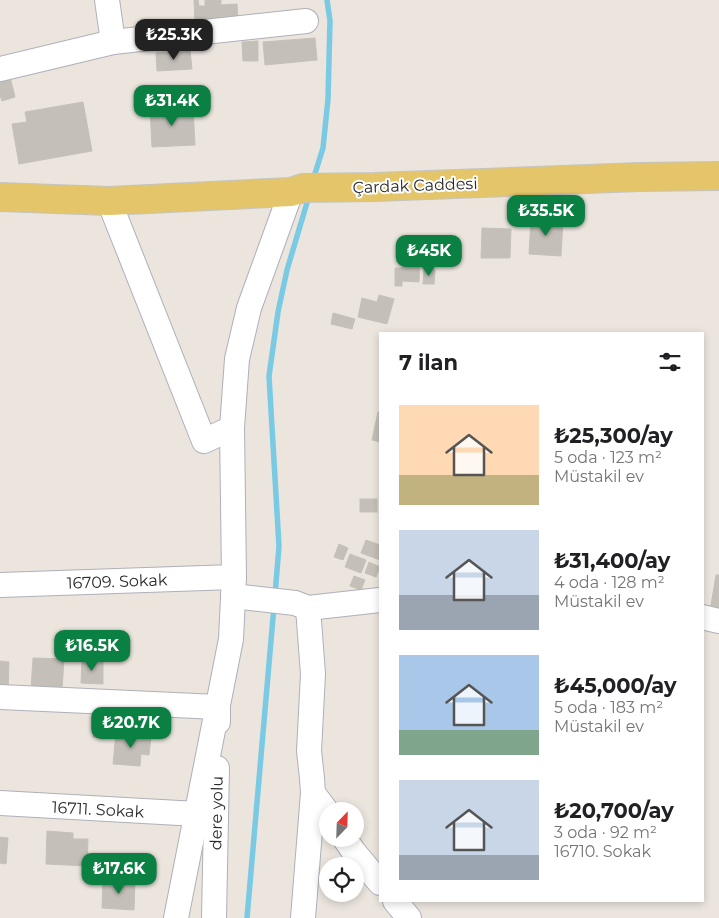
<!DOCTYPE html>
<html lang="tr">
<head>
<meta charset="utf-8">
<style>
  :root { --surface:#fff; --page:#f2f2f2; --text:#202124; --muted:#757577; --accent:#0b8043 }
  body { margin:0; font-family:Montserrat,sans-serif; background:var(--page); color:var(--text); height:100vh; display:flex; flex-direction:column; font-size:19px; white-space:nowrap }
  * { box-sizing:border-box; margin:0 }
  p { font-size:16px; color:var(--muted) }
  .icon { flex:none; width:28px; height:28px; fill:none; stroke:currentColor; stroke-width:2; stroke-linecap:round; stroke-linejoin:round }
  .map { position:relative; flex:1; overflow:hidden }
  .side { position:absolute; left:379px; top:332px; width:325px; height:570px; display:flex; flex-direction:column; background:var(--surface); border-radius:0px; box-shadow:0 2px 8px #0003 }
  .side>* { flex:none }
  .needle { width:32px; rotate:23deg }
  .controls { position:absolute; left:319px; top:802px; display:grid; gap:10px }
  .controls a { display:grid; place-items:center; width:45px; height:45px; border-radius:50%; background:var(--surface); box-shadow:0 2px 8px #0003; font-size:25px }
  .price { position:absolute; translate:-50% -42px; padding:0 11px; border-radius:10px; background:var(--accent); color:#fff; font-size:16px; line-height:32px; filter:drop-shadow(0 1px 2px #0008) }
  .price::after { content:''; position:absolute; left:50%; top:30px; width:15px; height:11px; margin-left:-8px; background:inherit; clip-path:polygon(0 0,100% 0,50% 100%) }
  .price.selected { background:#222; color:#fff }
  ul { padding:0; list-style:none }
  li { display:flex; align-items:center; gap:15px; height:125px; padding:0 20px }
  li span { display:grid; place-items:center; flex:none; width:140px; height:100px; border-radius:0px; color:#555 }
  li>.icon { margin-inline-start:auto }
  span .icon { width:60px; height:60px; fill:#fffc; stroke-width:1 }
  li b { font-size:21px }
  h2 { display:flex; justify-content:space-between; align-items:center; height:60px; padding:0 20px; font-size:21px }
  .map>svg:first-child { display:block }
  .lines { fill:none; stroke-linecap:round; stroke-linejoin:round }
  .stream { stroke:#7acae4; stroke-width:5.5 }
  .building { fill:#c4c0b9; stroke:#c6c1b8 }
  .minor-casing { stroke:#aeb0ba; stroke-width:26 }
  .major-casing { stroke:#c4c4c4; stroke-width:30 }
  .minor { stroke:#fff; stroke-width:24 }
  .major { stroke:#e4c56a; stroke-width:28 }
  .labels { text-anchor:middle; stroke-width:4; stroke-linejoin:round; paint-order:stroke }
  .street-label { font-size:16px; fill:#2b2b2b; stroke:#fff }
</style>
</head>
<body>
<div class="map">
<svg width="719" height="918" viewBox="0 0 719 918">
  <rect width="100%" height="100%" fill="#ebe5de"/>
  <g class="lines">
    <!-- stream -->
    <g class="stream">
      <path d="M313,180L323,148L328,99L330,21L327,0"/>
      <path d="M275,595L279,546L269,376L278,312L287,270L309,196"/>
      <path d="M247,918L274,606"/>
    </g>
  </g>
  <!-- building -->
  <g class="building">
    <path d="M194,0H198L199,6H205V0H221V5L237,4L238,18L195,21Z"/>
    <path d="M315,38L317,60L265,65L263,42Z"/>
    <path d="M258,41V61H243L242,42Z"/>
    <path d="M190,50L192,69L157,71L156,53Z"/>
    <path d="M10,77L15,97L2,101L0,95V80Z"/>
    <path d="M83,102L92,151L19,164L12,124L27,122L25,112Z"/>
    <path d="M193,108L195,145L152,147L150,109Z"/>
    <path d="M531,218L563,220L561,256L529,254Z"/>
    <path d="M482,228L511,229L510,258H481Z"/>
    <path d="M404,251L420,252L419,282L402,281V286H395V268H403Z"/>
    <rect x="422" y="260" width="8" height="8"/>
    <path d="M424,269L435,270L434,284H423Z"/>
    <path d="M379,295L394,299L387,324L358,317L362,298L377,302Z"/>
    <path d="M333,313L355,319L352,329L331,324Z"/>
    <path d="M378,412H380V442L372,440Z"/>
    <rect x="360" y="499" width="17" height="13"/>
    <path d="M366,540L380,545V560L361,553Z"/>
    <path d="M339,544L348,548L343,560L334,557Z"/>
    <path d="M350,554L366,560L361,573L345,567Z"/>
    <path d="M369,562L380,567L376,577L365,573Z"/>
    <path d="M716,575H719V612L710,611Z"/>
    <path d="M354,576L365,580L361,590L350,586Z"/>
    <path d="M33,658L64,659L62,690L31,689Z"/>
    <path d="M82,659L103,660V684L81,683Z"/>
    <path d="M0,661L9,662L8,692L0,691Z"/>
    <path d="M94,718L113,719L112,738L93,737Z"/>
    <path d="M116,732L151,736L149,755L141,754L140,766L113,764Z"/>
    <path d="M47,831L73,833V839H88L87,866L46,864Z"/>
    <path d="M0,837L8,838L6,864L0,863Z"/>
    <path d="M103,881L135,882L134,910L102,908Z"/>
  </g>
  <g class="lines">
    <defs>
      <g id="minor">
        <path d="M107,0L113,42"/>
        <path d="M0,69L113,42L306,21"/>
        <path d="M109,201L204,441L232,428"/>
        <path d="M0,585L234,577"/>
        <path d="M233,596L295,603L308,608L380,600"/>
        <path d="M308,608L313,674L309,751L312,778L313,793L328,813"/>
        <path d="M702,617L719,621"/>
        <path d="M0,697L218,707V722"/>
        <path d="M0,803L197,814"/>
        <path d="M345,839L354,852L380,883"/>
        <path d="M395,901L409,918"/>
        <path d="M176,918L231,639L234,577L232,428L237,359L249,308L291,192"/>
        <path d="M214,918L217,768"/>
        <path d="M303,918L313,793"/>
      </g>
      <path id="major" d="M0,197L109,201L291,192L303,188L375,187L640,177L719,176"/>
    </defs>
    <!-- minor casing -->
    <use href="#minor" class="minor-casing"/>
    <!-- major casing -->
    <use href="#major" class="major-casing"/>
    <!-- minor -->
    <use href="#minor" class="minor"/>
    <!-- major -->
    <use href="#major" class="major"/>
  </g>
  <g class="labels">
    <!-- street labels -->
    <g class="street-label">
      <text transform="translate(415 185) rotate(-2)" y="6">Çardak Caddesi</text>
      <text transform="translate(117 581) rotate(-2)" y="6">16709. Sokak</text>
      <text transform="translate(98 809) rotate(3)" y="6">16711. Sokak</text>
      <text transform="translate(216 813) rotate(-89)" y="6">dere yolu</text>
    </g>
  </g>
</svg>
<div class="controls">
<a><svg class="needle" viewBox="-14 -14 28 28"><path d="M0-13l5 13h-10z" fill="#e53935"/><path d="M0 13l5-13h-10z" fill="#757577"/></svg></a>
<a><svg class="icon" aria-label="locate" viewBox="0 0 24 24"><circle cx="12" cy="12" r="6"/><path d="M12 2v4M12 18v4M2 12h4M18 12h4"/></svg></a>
</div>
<b class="price selected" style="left:174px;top:61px">₺25.3K</b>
<b class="price" style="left:172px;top:127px">₺31.4K</b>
<b class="price" style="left:546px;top:237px">₺35.5K</b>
<b class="price" style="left:429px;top:277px">₺45K</b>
<b class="price" style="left:92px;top:672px">₺16.5K</b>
<b class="price" style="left:131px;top:749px">₺20.7K</b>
<b class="price" style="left:119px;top:895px">₺17.6K</b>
<section class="side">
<h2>7 ilan<svg class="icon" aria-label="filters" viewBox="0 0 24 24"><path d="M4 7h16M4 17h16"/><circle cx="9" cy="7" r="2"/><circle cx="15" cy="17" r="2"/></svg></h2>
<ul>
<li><span style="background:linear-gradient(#ffd9b3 70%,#c2b280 0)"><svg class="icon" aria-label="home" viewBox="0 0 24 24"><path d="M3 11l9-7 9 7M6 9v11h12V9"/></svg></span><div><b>₺25,300/ay</b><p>5 oda · 123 m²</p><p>Müstakil ev</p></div></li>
<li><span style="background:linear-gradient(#c9d6e8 65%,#9aa5b1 0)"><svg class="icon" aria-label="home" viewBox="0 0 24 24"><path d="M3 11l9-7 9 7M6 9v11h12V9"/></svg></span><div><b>₺31,400/ay</b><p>4 oda · 128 m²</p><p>Müstakil ev</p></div></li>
<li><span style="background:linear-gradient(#a9c7e8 75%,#7fa58c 0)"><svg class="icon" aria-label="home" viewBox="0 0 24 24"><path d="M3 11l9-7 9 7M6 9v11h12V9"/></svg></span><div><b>₺45,000/ay</b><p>5 oda · 183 m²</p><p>Müstakil ev</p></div></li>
<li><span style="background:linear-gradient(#c9d6e8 75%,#9aa5b1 0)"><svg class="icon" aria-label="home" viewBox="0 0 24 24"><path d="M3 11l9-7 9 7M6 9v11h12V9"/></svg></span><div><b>₺20,700/ay</b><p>3 oda · 92 m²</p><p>16710. Sokak</p></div></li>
</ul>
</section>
</div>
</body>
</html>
